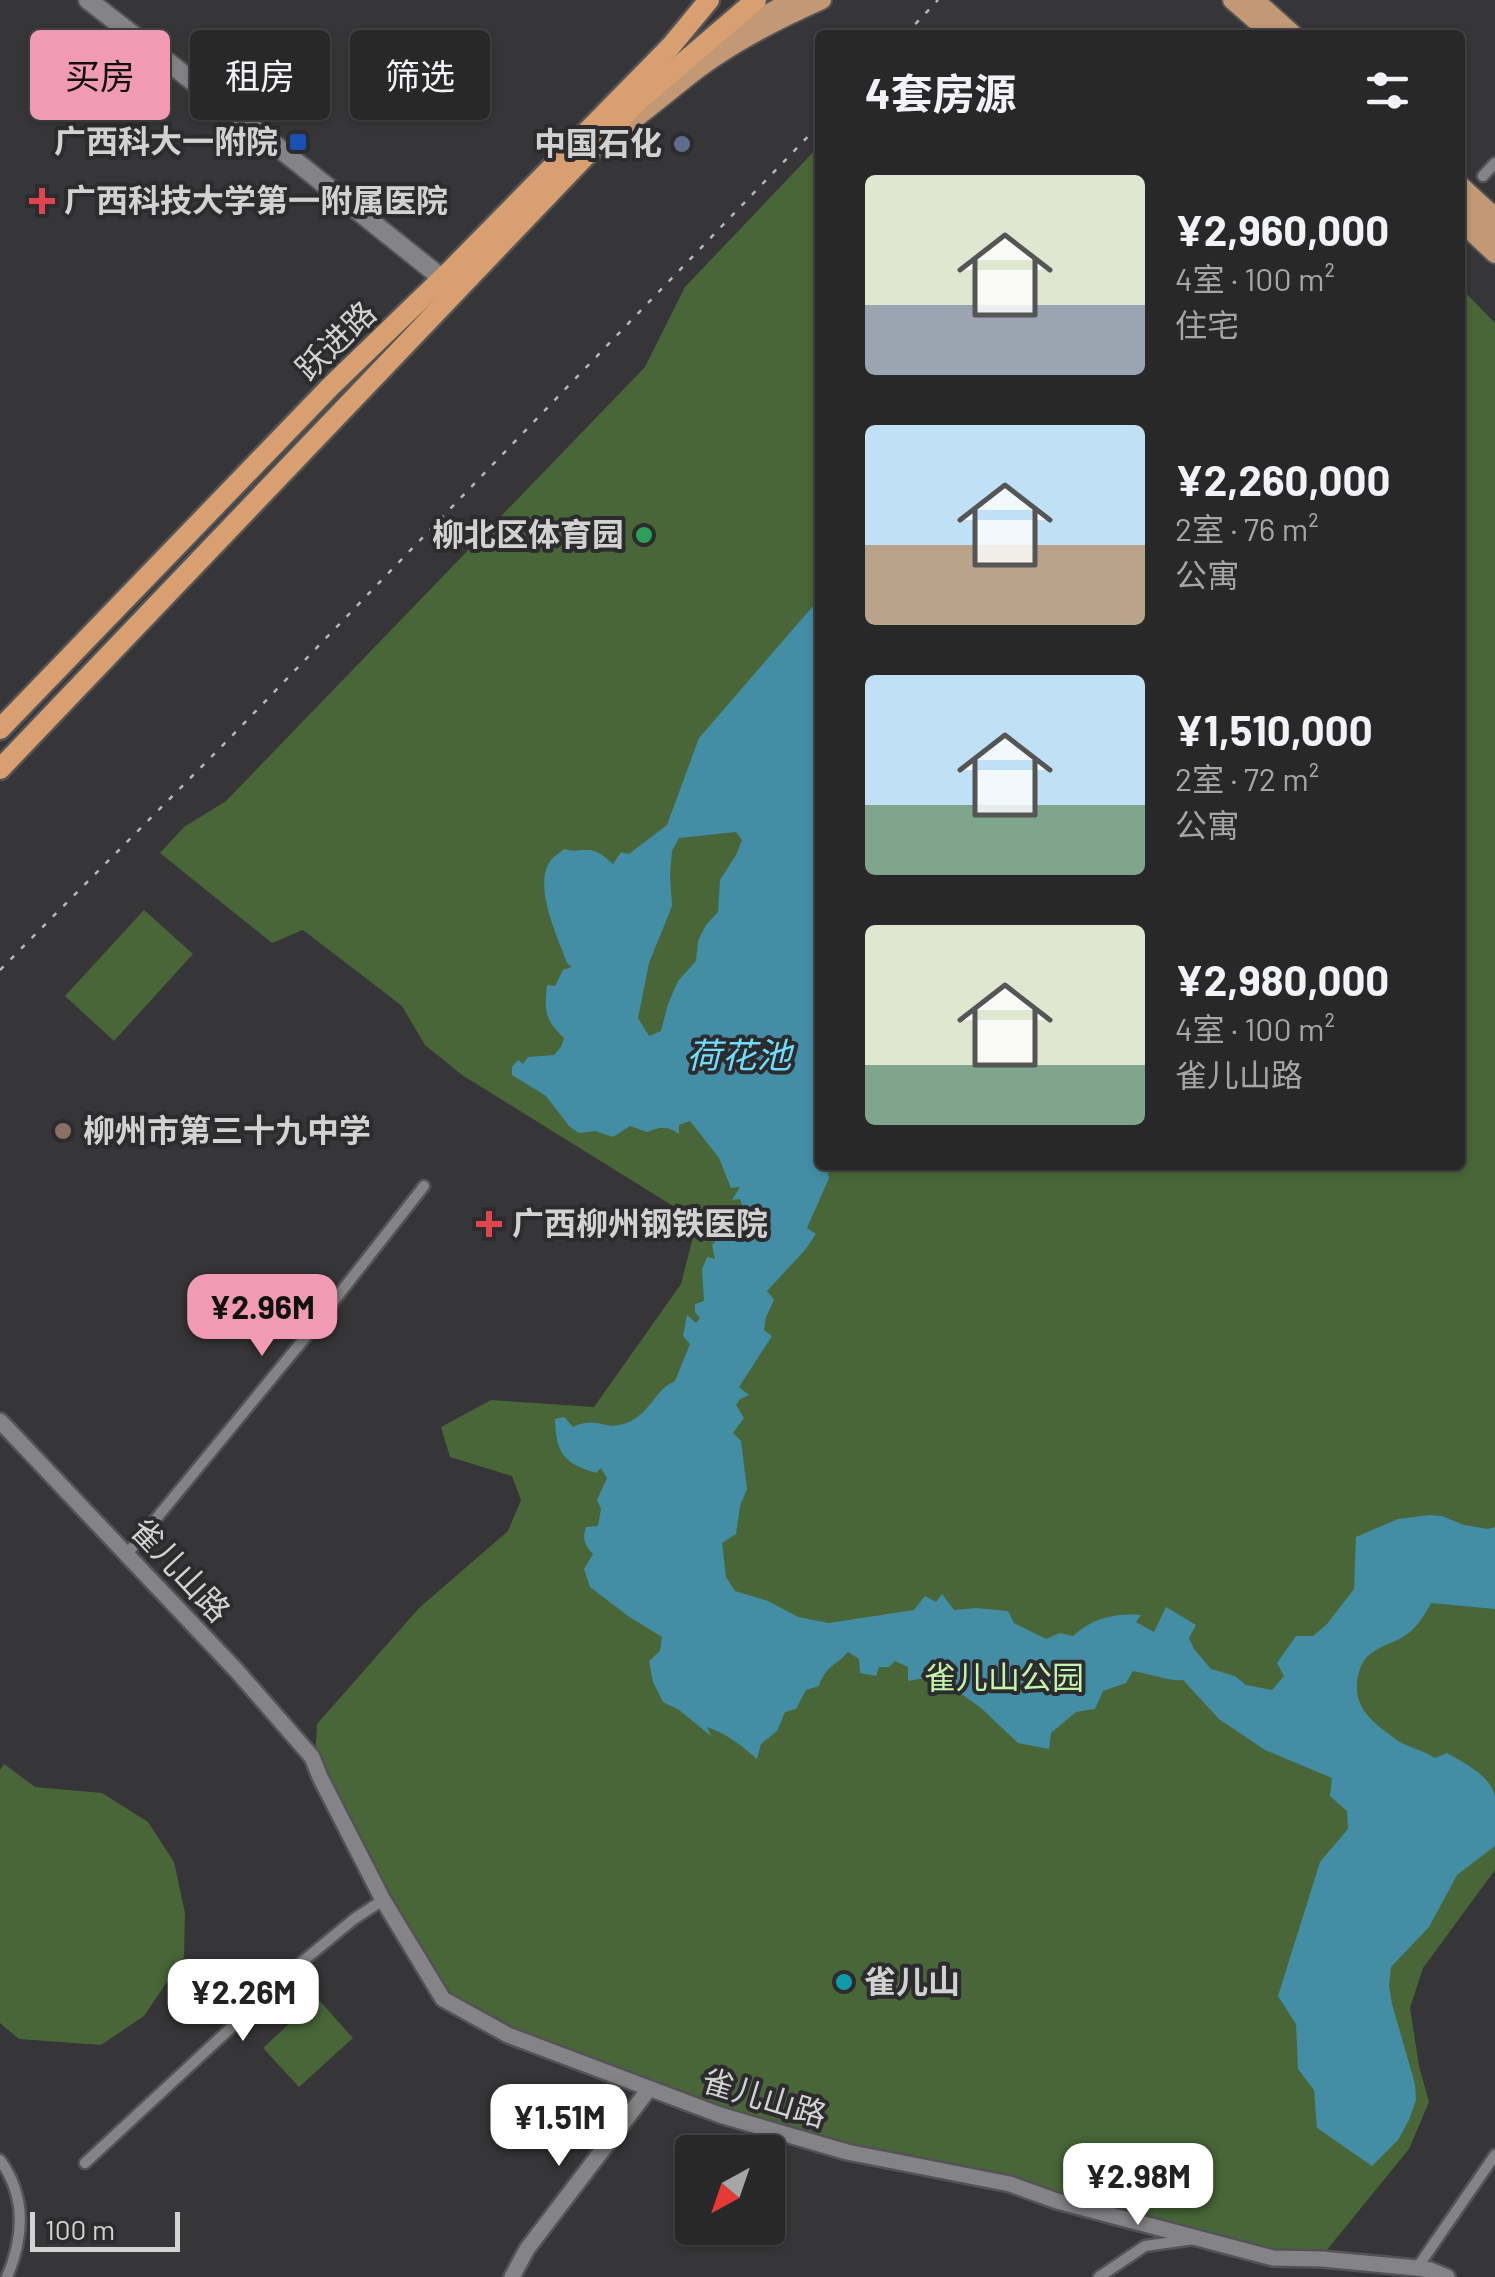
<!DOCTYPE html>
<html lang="zh">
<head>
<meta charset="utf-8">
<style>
  :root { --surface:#282829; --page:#343435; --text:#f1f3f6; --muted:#a5a6a8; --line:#444446; --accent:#f19ab3 }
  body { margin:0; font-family:Barlow,"Noto Sans SC",sans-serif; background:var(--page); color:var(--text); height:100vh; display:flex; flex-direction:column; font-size:38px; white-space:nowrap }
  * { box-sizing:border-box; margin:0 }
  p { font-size:32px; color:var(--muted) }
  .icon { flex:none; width:55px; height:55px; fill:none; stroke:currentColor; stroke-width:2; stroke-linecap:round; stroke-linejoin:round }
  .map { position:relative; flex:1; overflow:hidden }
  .panel { position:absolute; left:815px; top:30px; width:650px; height:1140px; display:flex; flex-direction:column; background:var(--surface); border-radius:10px; box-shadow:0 2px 8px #0004,0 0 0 2px var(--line) }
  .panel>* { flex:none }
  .banner { position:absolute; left:30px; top:30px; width:635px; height:90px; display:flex; gap:20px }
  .needle { width:65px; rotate:220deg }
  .fabs { position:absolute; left:675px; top:2135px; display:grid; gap:20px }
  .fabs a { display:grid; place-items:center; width:110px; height:110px; border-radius:10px; background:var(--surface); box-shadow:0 2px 8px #0004,0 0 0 2px var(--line); font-size:50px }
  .scale { position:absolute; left:30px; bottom:25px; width:150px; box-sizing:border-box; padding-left:10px; border:5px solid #d2d2d3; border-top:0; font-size:28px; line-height:35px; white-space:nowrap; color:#d2d2d3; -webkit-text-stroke:8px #2c2b2d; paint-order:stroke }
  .price { position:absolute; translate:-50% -85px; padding:0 22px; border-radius:20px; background:#fff; color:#222; font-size:32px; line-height:65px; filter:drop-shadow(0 2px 5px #0008) }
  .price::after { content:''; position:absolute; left:50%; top:60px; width:30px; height:22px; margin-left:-15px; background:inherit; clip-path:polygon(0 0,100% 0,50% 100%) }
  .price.current { background:var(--accent); color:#111 }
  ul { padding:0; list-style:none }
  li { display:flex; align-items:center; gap:30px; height:250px; padding:0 50px }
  li span { display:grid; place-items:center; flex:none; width:280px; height:200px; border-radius:10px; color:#555 }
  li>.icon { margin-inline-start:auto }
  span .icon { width:120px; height:120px; fill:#fffc; stroke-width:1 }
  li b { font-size:42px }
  h2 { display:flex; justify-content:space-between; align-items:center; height:120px; padding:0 50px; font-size:42px }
  .chip { padding:0 35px; border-radius:10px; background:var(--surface); box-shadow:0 2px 8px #0004,0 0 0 2px var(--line); font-size:35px; line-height:90px }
  .chip.current { background:var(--accent); color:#111 }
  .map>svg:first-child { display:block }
  .green { fill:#486638 }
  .water { fill:#438ea4; fill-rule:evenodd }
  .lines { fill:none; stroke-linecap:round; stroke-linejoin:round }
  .minor-casing { stroke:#535355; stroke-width:15 }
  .tertiary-casing { stroke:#535355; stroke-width:20 }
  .secondary-casing { stroke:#535355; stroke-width:22 }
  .primary-casing { stroke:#535355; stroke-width:22 }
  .trunk-casing { stroke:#535355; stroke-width:25 }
  .minor { stroke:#848386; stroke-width:10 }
  .tertiary { stroke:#848386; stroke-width:15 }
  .secondary { stroke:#848386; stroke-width:18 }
  .primary { stroke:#c39975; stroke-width:18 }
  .trunk { stroke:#d8a070; stroke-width:20 }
  .rail { stroke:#b8b8b9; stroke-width:2.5; stroke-dasharray:5 10; stroke-linecap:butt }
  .transit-dot { fill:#1a4fb4; stroke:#2c2b2d; stroke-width:4 }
  .service-dot { fill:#5c6f8a; stroke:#2c2b2d; stroke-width:4 }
  .health-dot { fill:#e0444e; stroke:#2c2b2d; stroke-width:4 }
  .leisure-dot { fill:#2e9e5b; stroke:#2c2b2d; stroke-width:4 }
  .education-dot { fill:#8d6e63; stroke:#2c2b2d; stroke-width:4 }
  .culture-dot { fill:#0f9aa8; stroke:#2c2b2d; stroke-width:4 }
  .labels { text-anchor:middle; stroke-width:8; stroke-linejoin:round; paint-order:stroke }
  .poi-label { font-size:32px; font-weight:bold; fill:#d2d2d3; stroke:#2c2b2d; text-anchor:start }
  .street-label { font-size:32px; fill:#d2d2d3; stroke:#2c2b2d }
  .park-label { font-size:32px; fill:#c3f5aa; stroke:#2c2b2d }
  .water-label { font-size:35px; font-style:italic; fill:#6eddfe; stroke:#2c2b2d }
</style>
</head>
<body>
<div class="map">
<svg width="1495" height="2277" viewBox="0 0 1495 2277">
  <rect width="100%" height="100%" fill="#363537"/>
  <!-- green -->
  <g class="green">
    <path d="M820,145V1165H1460V287L1495,323V1870L1423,1968L1410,2008L1419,2066L1429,2102L1409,2149L1322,2256L1271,2251L848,2150L656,2086L586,2056L511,2030L444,1995L387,1898L315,1758L317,1724L419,1608L508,1531L521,1500L512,1476L450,1457L441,1427L491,1400L594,1407L681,1284L693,1237L681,1211L462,1075L425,1045L402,1006L303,930L272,943L160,853L184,827L226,801L645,367L685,287Z"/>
    <path d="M144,910L193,954L114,1041L65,996Z"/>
    <path d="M4,1764L35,1787L102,1793L148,1822L174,1862L185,1913L184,1957L144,2016L101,2045L19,2039L0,2023V1770Z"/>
    <path d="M317,1998L353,2038L299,2087L263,2048Z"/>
  </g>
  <!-- water -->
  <path class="water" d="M820,598V1165H826L829,1178L807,1228L816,1234L805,1250L767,1291L774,1300L766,1317L764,1330L772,1336L739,1387L749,1395L740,1399L736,1405L744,1418L733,1433L741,1441L747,1489L740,1506L736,1534L722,1543L726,1577L735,1591L768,1601L798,1617L829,1623L914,1610L925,1596L936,1602L942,1594L954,1610L976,1608L1008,1611L1014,1623L1046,1639L1060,1633L1073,1636C1093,1618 1114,1613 1141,1615L1136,1622L1154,1632L1166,1607L1196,1625L1189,1638L1194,1649L1211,1669L1235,1676L1246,1685L1272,1690L1284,1676L1277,1663L1296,1636H1313L1327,1624L1354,1589L1356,1537L1398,1519L1430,1515L1442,1516L1464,1525L1488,1529L1495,1527V1609L1431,1603C1424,1616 1415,1631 1401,1638C1390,1644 1375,1648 1366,1658C1357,1669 1354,1690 1360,1703C1365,1717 1382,1729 1393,1737C1406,1748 1422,1749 1435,1758L1447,1753C1464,1763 1490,1775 1495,1796C1495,1811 1495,1831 1495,1846L1457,1875L1429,1927L1391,1967L1389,1985L1392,2004L1415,2084L1416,2100L1409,2120L1398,2140L1372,2166L1317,2128L1314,2090L1298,2069L1296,2024L1278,1996L1320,1862L1348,1829L1347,1811L1330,1796L1332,1778L1265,1750L1219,1719L1183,1680C1170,1682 1148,1673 1133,1671L1126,1683L1103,1691L1095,1709L1076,1712L1051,1733L1049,1749L1018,1743L981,1708L956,1690L930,1677L908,1681V1667L895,1661L889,1667H879L876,1676L860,1673L859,1659L848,1652C835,1667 826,1665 819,1686L806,1690L796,1709L785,1712L777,1731L761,1744L757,1759C741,1745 727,1734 707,1727L711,1736L679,1710L663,1702L653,1682L649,1661L660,1651L662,1637L628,1616L590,1587L584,1569L593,1554C585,1546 582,1539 586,1527L598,1526L601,1509L597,1500L607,1478L601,1468L596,1473C563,1463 556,1453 555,1419L564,1417L573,1427C595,1416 604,1429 620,1425C650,1418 654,1389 675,1381L690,1344L683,1336L687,1315L696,1323L700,1318L695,1312V1304L704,1301L702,1269L707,1257L715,1259L712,1245L723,1233L734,1232L729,1225L734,1217L732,1208H743L740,1199L732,1200L740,1187L731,1188L719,1158L690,1121L679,1125V1134C667,1125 660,1127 647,1132L630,1126L613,1137L595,1131L579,1133L569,1126L546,1096L512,1075V1067L518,1060L523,1064L528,1057L554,1055L561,1047L564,1038C545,1020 544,1011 547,985L555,986L563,970L572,967L567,963C558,937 532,885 551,860C555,855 560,853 564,849C574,852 577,850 586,850C597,849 605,857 613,864L621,852L629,854L667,825L699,738ZM736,832L742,840L736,855L720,880L718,912L706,925L698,941L696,961L678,981L668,1004L661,1031L649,1036L638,1018L649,963L672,906L670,874L672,851L679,838Z"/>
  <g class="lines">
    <defs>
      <g id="minor">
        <path d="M1483,176L1495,163"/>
        <path d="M127,1554L304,1339L424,1186"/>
        <path d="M0,2160C27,2197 24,2237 7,2277"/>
        <path d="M85,2163L303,1961L354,1919L383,1900"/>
        <path d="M1417,2268L1495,2155"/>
        <path d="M1099,2277L1145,2246L1194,2239"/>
      </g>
      <g id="tertiary">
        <path d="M0,1421L237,1671L312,1757L320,1777L383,1900L443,1999L508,2035L720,2115L847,2152L1010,2184L1057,2201L1273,2258L1322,2259L1417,2268L1430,2270L1447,2277"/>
        <path d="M512,2277L527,2249L649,2089"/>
      </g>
      <path id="secondary" d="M88,0L284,152L453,287"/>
      <g id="primary">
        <path d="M1232,0L1272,35"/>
        <path d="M1255,0L1294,35"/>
        <path d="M721,38L793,0"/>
        <path d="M610,137C641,116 668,92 698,69C736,41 779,19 822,0"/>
        <path d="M1460,185L1495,217"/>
        <path d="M1460,205L1495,237"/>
        <path d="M1460,221L1495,254"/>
      </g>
      <g id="trunk">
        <path d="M0,729L331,386L450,271L671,46L709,0"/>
        <path d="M0,769L637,102L756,0"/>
      </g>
    </defs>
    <!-- minor casing -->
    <use href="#minor" class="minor-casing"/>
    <!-- tertiary casing -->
    <use href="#tertiary" class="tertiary-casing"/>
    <!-- secondary casing -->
    <use href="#secondary" class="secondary-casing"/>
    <!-- primary casing -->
    <use href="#primary" class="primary-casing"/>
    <!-- trunk casing -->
    <use href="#trunk" class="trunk-casing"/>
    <!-- minor -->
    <use href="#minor" class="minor"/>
    <!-- tertiary -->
    <use href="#tertiary" class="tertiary"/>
    <!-- secondary -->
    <use href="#secondary" class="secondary"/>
    <!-- primary -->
    <use href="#primary" class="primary"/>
    <!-- trunk -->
    <use href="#trunk" class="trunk"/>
    <!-- rail -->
    <g class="rail">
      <path d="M905,35L938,0"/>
      <path d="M0,970L228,740L820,124"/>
    </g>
  </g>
  <!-- markers -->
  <rect class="transit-dot" x="288" y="132" width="20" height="20" rx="5"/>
  <circle class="service-dot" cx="682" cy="144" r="10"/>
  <g class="health-dot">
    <path d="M37 186h10v10h10v10h-10v10h-10v-10h-10v-10h10z"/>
    <path d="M484 1209h10v10h10v10h-10v10h-10v-10h-10v-10h10z"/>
  </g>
  <circle class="leisure-dot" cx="644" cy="535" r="10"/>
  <circle class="education-dot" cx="63" cy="1131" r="10"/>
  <circle class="culture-dot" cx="844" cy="1982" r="10"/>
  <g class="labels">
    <!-- poi labels -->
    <g class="poi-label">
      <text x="278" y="153" text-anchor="end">广西科大一附院</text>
      <text x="662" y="155" text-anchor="end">中国石化</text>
      <text x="64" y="212">广西科技大学第一附属医院</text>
      <text x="624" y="546" text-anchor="end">柳北区体育园</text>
      <text x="83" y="1142">柳州市第三十九中学</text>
      <text x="512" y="1235">广西柳州钢铁医院</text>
      <text x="864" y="1993">雀儿山</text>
    </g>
    <!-- street labels -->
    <g class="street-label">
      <text transform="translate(336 341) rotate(-44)" y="11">跃进路</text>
      <text transform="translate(180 1570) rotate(47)" y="11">雀儿山路</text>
      <text transform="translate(764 2098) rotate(17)" y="11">雀儿山路</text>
    </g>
    <!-- park labels -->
    <g class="park-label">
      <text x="1004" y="1689">雀儿山公园</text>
    </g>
    <!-- water labels -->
    <g class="water-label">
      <text x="739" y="1068">荷花池</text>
    </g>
  </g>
</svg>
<div class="fabs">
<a><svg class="needle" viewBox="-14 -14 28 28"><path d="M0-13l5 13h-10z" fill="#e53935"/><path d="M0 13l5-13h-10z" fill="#a5a6a8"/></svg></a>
</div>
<div class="scale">100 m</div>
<b class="price current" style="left:262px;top:1359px">¥2.96M</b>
<b class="price" style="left:243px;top:2044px">¥2.26M</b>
<b class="price" style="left:559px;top:2169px">¥1.51M</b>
<b class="price" style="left:1138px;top:2228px">¥2.98M</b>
<div class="banner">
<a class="chip current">买房</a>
<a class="chip">租房</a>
<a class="chip">筛选</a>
</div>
<section class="panel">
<h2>4套房源<svg class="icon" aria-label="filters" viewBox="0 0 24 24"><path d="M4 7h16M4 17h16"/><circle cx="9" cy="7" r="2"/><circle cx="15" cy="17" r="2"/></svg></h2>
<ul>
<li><span style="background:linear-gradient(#dfe7d0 65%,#9aa5b1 0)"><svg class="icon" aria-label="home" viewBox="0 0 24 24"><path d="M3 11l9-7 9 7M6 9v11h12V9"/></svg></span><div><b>¥2,960,000</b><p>4室 · 100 m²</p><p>住宅</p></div></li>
<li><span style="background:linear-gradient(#bfe0f5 60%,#b9a48a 0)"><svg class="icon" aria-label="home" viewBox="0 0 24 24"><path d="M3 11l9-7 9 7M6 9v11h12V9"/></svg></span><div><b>¥2,260,000</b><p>2室 · 76 m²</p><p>公寓</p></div></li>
<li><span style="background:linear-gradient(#bfe0f5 65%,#7fa58c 0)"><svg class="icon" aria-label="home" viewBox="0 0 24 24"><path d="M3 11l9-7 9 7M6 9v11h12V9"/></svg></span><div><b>¥1,510,000</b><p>2室 · 72 m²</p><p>公寓</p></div></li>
<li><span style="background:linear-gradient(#dfe7d0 70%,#7fa58c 0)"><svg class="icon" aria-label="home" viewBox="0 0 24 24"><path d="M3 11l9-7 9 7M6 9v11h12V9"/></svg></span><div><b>¥2,980,000</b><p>4室 · 100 m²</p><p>雀儿山路</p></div></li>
</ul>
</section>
</div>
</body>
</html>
